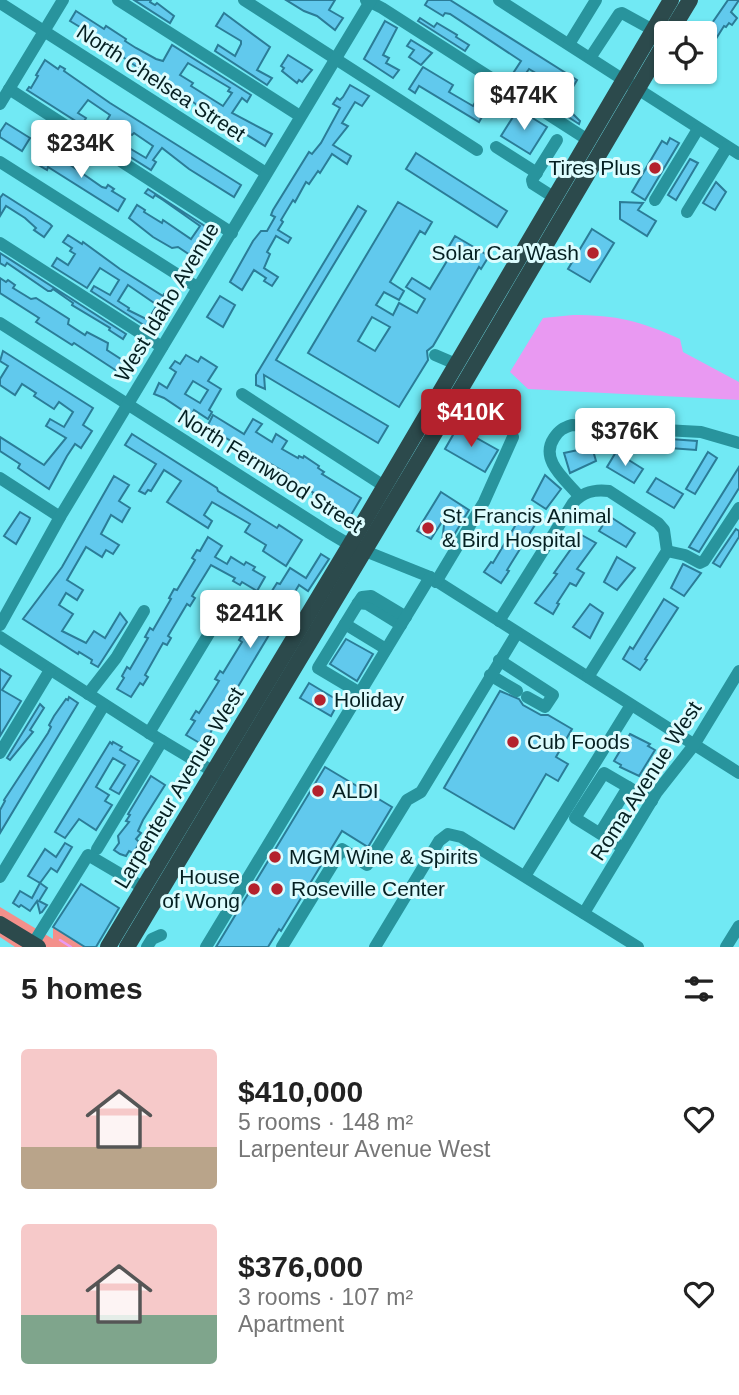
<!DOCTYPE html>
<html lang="en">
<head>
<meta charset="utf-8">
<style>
  :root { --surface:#fff; --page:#f6f6f6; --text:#222; --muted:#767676; --accent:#b4222d }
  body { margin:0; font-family:Helvetica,sans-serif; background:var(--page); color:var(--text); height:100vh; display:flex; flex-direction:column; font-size:26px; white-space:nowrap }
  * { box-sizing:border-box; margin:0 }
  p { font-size:23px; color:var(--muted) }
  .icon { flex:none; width:38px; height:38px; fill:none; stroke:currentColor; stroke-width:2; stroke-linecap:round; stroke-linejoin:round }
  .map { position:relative; height:947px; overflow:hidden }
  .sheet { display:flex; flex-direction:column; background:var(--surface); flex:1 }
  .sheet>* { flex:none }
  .controls { position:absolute; left:654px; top:21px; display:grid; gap:14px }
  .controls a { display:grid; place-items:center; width:63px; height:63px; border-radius:7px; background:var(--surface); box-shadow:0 2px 5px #0004; font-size:35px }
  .price { position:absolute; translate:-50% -60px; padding:0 16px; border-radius:7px; background:#fff; color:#222; font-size:23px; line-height:46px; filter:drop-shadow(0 2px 4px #0008) }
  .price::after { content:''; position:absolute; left:50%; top:42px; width:21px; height:16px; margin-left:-10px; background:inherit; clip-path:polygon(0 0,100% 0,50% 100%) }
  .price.active { background:var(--accent); color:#fff }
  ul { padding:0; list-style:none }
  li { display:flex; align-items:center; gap:21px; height:175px; padding:0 21px }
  li span { display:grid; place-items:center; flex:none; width:196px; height:140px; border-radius:7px; color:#555 }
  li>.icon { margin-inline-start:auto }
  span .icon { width:84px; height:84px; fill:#fffc; stroke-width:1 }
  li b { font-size:30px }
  h2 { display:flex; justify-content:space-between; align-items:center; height:84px; padding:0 21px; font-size:30px }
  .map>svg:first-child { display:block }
  .green { fill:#f3908b }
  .water { fill:#e999f2 }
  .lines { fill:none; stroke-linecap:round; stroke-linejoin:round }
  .stream { stroke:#e999f2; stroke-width:2.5 }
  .building { fill:#61c9ed; stroke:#2b7c97; stroke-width:2; fill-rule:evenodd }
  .minor { stroke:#28949d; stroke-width:12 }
  .major { stroke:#2c4a4c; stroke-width:16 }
  .poi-dot { fill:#b4222d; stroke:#dcfcfe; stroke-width:2.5 }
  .labels { text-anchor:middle; stroke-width:6; stroke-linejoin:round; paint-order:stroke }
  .street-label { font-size:21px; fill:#052022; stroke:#dcfcfe }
  .poi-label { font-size:21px; fill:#052022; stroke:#dcfcfe; text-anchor:start }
</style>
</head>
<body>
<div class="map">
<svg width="739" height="947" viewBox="0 0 739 947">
  <rect width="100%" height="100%" fill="#71e9f4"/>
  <!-- green -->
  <path class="green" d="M0,907L53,939V927L85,947H15L0,937Z"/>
  <!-- water -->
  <path class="water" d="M573,315C617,315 640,321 680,339L683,352L739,382V400L528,389L510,372L543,318Z"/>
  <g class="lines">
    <!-- stream -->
    <path class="stream" d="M60,940L71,947"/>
  </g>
  <!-- building -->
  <g class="building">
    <path d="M134,0H151L150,2L155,5L157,3L174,16L170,23Z"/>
    <path d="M286,0H335L329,10L343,18L335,30L317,16L304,11Z"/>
    <path d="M428,0H450L577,80L563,104L580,121L579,124L553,107L557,100L538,88L544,78L529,69L519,83L510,78L521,61L450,14L445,13L443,16L425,5Z"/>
    <path d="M728,0H739L731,12L737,18L732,25L729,23L726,27L724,26L714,42L705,37V33H701L707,24L710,26Z"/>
    <path d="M76,11L104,29L106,26L126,39L125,41L136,48L156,59L163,61L172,45L251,95L247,102L242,98L232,113L272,134L265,146L226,122L225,124L217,119L156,76L137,67L107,46L108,44L70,21ZM188,63L230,88L228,91L232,93L223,106L191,86L193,83L180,75Z"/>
    <path d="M224,13L270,47L257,70L272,78L267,85L215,51L218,45L235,56L241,44V41L216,26Z"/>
    <path d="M420,18L434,27L437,23L457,35L456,37L469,45L465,51L418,21Z"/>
    <path d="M385,21L397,28L383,55L389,58L386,63L399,70L393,78L364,59Z"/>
    <path d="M411,40L432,53L421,65L409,57L414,50L407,46Z"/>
    <path d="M288,55L312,70L302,82L299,80L297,83L282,71L284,68L281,66Z"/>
    <path d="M45,60L58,69L60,66L65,69L64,71L110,103L241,185L234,197L189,169L162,148L153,160L156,162L151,170L116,148L118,145L122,147L124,145L146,158L153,146L134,133L132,135L117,125L115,128L106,122L110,115L88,100L78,113L86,118L82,125L27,90L29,87L31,88L38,76L36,75Z"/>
    <path d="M423,67L453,85L449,92L473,106L476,101L487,108L479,122L419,86L415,93L409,89Z"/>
    <path d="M350,85L369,96L362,106L355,102L342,123L348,126L333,145L351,156L347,164L332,154L320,173L318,171L309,184L306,182L295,202L293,200L281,220L283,222L278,230L291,238L288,243L276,236L267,252L270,254L264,268L278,277L272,286L264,281L266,278L254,270L242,290L230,282L253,241L261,231H267L275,217L271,215L273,210L309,152L312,154L321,143L340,108L333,104L337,98L340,100L343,97Z"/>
    <path d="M518,109L547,127L530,154L501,136Z"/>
    <path d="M6,123L30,138L22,151L0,137V132Z"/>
    <path d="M670,138L679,143L645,200L632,192L662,141L667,144Z"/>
    <path d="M44,150L66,162L102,187L106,188L108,185L114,189L112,191L125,199L118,211L48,167L47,170L37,164Z"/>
    <path d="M416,153L507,211L497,227L406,169Z"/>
    <path d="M690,159L698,163L676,200L668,195Z"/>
    <path d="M716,182L726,192L715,210L703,203Z"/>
    <path d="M148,189L211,230L193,257L178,247L172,248L153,237L129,218L137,205L145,210L144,212L162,223L163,220L191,239L200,226L163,200L155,195L153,198L145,193Z"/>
    <path d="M3,194L50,224L52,226L44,237L34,230L36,228L25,218L6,206L0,216V198Z"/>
    <path d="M398,202L432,222L425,234L420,231L390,282L404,291L399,300L384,292L376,305L393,315L399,303L417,313L425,299L406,287L412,278L430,289L453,251L448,248L455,236L489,256L481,269L479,267L433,346L427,351L428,360L399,407L308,353ZM372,317L390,327L375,351L358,341Z"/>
    <path d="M620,202L643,203L638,210L656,221L647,236L620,219Z"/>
    <path d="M358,206L366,211L276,360L388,426L378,443L264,375L265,389L256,385V375Z"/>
    <path d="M592,229L614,243L590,282L568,269Z"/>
    <path d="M68,235L82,244L83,242L120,269L163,296L164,294L175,300L153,331L91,291L94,286L110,295L119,280L100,268L87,288L52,266L57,258L68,265L75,254L70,251L72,248L63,242ZM128,285L157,305L148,320L128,310L129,308L118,301Z"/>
    <path d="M0,253L126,334L123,339L109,330L110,328L72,305L73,303L53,289L51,291H48L7,263L5,266L0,263Z"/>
    <path d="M0,278L6,282L8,280L15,285L13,288L31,299L36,298L69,319L68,324L85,335L87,332L108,343L107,350L124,361L126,359L135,365L126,377L74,343L72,345L36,322L39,318L0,293Z"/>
    <path d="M220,296L235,305L223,327L207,317Z"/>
    <path d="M3,351L93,408L83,425L92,431L81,448L75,444L67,456L49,489L18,468L20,464L0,451V437L44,465L66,438L46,426L50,419L64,427L73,412L59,402L54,409L34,396L36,393L22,384L15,395L0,385V379L8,366L0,361Z"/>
    <path d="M186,355L198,362L201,357L217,367L208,381L221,389L209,410L212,412L208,419L194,410L191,416L164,398L154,394L159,383L167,388L176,372L170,368L175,361L180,364ZM193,381L208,390L200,403L185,394Z"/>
    <path d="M213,415L244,434L253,419L262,424L256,432L272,442L276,434L287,441L282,449L298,458L299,456L303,458L304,456L319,466L318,468L324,472L322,474L361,498L351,515L348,516L341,512L313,494L314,493L286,477L288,474L207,427Z"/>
    <path d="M461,421L466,432L498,450L485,472L445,449Z"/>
    <path d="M132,434L217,488L218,491L277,528L279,525L302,540L286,566L263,551L266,545L245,532L250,524L212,502L204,515L212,521L208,528L167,502L181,481L164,470L151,491L148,490L145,494L139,491L156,464L125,445Z"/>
    <path d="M601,435L642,438L641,446L601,444Z"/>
    <path d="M656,438L697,441L696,450L656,447Z"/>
    <path d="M592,447L596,461L570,473L564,453Z"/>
    <path d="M616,452L643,469L634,483L607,467Z"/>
    <path d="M708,452L717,458L695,494L686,489Z"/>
    <path d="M739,467V488L699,552L689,547Z"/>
    <path d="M545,475L561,489L546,509L532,500Z"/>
    <path d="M114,476L129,485L119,501L130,508L122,522L111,515L101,534L119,545L113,554L106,550L102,557L86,547L67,580L83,590L77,600L66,593L59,605L73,614L62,631L86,643L94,631L105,638L120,613L127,622L98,667L91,663L92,660L79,652L78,654L23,619L62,567Z"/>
    <path d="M656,478L683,494L674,508L647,492Z"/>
    <path d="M441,492L469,510L448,545L442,542L445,517L431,539L417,531Z"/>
    <path d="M524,511L538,520L507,570L509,571L501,583L484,572L491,562L493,563Z"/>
    <path d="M20,512L30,518L29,521L16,544L4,536Z"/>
    <path d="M609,516L635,533L626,547L599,531Z"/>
    <path d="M736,529L739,531V537L720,567L713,563Z"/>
    <path d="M578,533L596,543L577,569L584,573L576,586L570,583L557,603L559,604L553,614L535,603L557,574L554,573L573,546L571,545Z"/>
    <path d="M208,537L222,546L215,557L227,564L231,557L244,565L246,562L255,567L253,570L265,577L257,591L242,582L240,585L233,581L235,578L211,565L192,596L195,598L190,606L187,604L168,636L171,638L167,645L163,643L145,675L148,677L143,685L140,683L131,697L117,689L124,678L122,676L127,667L130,669L148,638L145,637L150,628L153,630L171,599L169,598L174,589L177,590L195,560L192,558L197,550L200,551Z"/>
    <path d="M321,554L329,559L308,591L299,585L203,745L186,735L195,721L191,719L196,711L199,713L206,702L219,681L215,679L220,671L223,673L242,642L239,640L244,632L247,634L266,602L263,600L268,593L270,594L277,583L280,584L290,568L306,578Z"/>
    <path d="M617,557L635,568L617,590L604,582Z"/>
    <path d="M683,564L701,573L684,596L671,588Z"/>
    <path d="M664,599L678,608L645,659L647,660L640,670L623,659L630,647L633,649Z"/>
    <path d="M590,604L603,613L590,638L573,627Z"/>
    <path d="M346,639L373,654L357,681L330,664Z"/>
    <path d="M0,669L11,676L2,690L21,701L0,736Z"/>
    <path d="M309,683L339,701L331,716L300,698Z"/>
    <path d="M500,691L519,699L523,705L541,715H548L572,729L556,757L568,764L558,781L546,774L514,829L444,788Z"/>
    <path d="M69,697L78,703L0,833V810L5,801L4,800L48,733L51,727L49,725L54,716L66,699L68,700Z"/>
    <path d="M40,704L44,708L30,730L33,732L10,760L7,758Z"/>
    <path d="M630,734L650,744L648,746L655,750L639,776L620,767L621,765L614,761Z"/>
    <path d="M110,742L112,744L113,742L122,747L120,750L139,761L119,794L110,789L125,765L113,758L96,787L109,795L105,801L112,805L96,830L79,819L65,838L55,832Z"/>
    <path d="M325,767L392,807L368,847L342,831L281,931L279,929L268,947H216Z"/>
    <path d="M151,776L165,785L143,820L138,831L141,833L136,839L139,842L137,847L133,853L129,851L126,856L120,854L114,850L119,843L118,836L129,822L126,821L130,815L128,814Z"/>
    <path d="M65,843L72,847L57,872L51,868L40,883L28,876L45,849L56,857Z"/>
    <path d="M40,883L47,888L39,901L47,905L42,912L40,913L37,901L30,911L21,905L19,907L13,903L20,891L32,898Z"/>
    <path d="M81,884L119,908L96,947H85L53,927Z"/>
  </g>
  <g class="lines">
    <!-- minor -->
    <g class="minor">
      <path d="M118,0L300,116"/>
      <path d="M244,0L477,150"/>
      <path d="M366,0L382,8L588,140"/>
      <path d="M499,0L739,154"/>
      <path d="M0,3L266,173"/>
      <path d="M569,44L596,0"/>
      <path d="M590,58L619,14L622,13L653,30"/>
      <path d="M9,89L232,233"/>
      <path d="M0,104L63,0"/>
      <path d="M496,147L537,173"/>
      <path d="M0,162L197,287"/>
      <path d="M555,198L533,184L532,180L557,140"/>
      <path d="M655,200L698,129"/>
      <path d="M687,212L727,147"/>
      <path d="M0,243L162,347"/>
      <path d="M0,323L328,532L350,545L430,577L739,773"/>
      <path d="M435,355L456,364"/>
      <path d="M242,394L384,486"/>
      <path d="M0,478L60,517"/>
      <path d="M579,496C566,480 539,460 554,438C559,430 563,428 572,425L701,432L739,443"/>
      <path d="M667,551L685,555L700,563L704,561L739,508"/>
      <path d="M436,582L484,502L513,437"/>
      <path d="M358,603L367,604L401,625"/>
      <path d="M499,621L573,503C583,492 594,489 609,491L658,523L664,530L667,551L588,677"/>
      <path d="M345,624L386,649"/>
      <path d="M0,625L60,517L371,0"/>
      <path d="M0,637L149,733L219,775"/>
      <path d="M499,660L553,695L545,707L527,697"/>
      <path d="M490,675L517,691"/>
      <path d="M360,693L318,668L358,603L362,597L371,596L406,617"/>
      <path d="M88,694L116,658L144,611"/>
      <path d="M149,733L225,607"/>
      <path d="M0,753L50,670"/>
      <path d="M600,833L628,787"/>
      <path d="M623,848L575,818L604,773L652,801"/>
      <path d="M97,849L162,741"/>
      <path d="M525,876L631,705"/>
      <path d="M0,877L104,705"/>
      <path d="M584,913L657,792L694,745L739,671"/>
      <path d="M33,944L88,855L144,888"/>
      <path d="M147,947L152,939L161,935"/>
      <path d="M206,947L430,577"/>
      <path d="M282,947L342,849L367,865L407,800L421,792L517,633"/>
      <path d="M375,947L439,841L448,834L461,837L638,947"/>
      <path d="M726,947L739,926"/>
    </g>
    <!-- major -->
    <g class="major">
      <path d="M670,33L690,0"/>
      <path d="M0,924L38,947"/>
      <path d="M108,947L350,545L671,0"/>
      <path d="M127,947L423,453L667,39"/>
    </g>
  </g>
  <!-- markers -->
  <g class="poi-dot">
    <circle cx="655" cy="168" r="7"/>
    <circle cx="593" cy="253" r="7"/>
    <circle cx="428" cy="528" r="7"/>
    <circle cx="320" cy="700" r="7"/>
    <circle cx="513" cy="742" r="7"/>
    <circle cx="318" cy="791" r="7"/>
    <circle cx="275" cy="857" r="7"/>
    <circle cx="254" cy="889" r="7"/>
    <circle cx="277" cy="889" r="7"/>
  </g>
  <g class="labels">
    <!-- street labels -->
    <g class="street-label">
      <text transform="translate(161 83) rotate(33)" y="7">North Chelsea Street</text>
      <text transform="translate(167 302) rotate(-59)" y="7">West Idaho Avenue</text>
      <text transform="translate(270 471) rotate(32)" y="7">North Fernwood Street</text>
      <text transform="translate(646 781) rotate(-57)" y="7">Roma Avenue West</text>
      <text transform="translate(179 788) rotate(-59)" y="7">Larpenteur Avenue West</text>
    </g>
    <!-- poi labels -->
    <g class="poi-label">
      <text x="641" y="175" text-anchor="end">Tires Plus</text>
      <text x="579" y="260" text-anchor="end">Solar Car Wash</text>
      <text x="442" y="523">St. Francis Animal<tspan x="442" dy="24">&amp; Bird Hospital</tspan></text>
      <text x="334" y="707">Holiday</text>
      <text x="527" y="749">Cub Foods</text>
      <text x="332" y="798">ALDI</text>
      <text x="289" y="864">MGM Wine &amp; Spirits</text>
      <text x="240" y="884" text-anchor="end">House<tspan x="240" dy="24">of Wong</tspan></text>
      <text x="291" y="896">Roseville Center</text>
    </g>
  </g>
</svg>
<div class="controls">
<a><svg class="icon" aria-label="locate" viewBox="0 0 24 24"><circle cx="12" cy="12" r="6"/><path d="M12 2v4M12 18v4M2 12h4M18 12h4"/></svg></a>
</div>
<b class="price" style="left:524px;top:132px">$474K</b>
<b class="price" style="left:81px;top:180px">$234K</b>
<b class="price active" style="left:471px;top:449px">$410K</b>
<b class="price" style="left:625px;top:468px">$376K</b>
<b class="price" style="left:250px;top:650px">$241K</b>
</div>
<section class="sheet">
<h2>5 homes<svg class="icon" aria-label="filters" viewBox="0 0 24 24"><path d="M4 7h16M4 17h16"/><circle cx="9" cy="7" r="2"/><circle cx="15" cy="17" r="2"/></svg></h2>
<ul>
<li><span style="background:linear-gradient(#f6c9c9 70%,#b9a48a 0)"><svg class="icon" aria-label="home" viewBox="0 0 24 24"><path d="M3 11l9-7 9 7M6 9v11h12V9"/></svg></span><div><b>$410,000</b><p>5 rooms · 148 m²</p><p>Larpenteur Avenue West</p></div><svg class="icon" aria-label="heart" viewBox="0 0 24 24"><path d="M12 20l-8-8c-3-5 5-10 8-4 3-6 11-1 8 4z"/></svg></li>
<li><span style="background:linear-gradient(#f6c9c9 65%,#7fa58c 0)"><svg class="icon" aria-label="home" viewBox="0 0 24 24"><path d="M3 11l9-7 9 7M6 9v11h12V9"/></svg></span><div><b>$376,000</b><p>3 rooms · 107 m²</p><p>Apartment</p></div><svg class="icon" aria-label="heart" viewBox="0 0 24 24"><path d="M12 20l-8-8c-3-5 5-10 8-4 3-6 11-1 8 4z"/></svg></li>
</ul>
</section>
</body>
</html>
